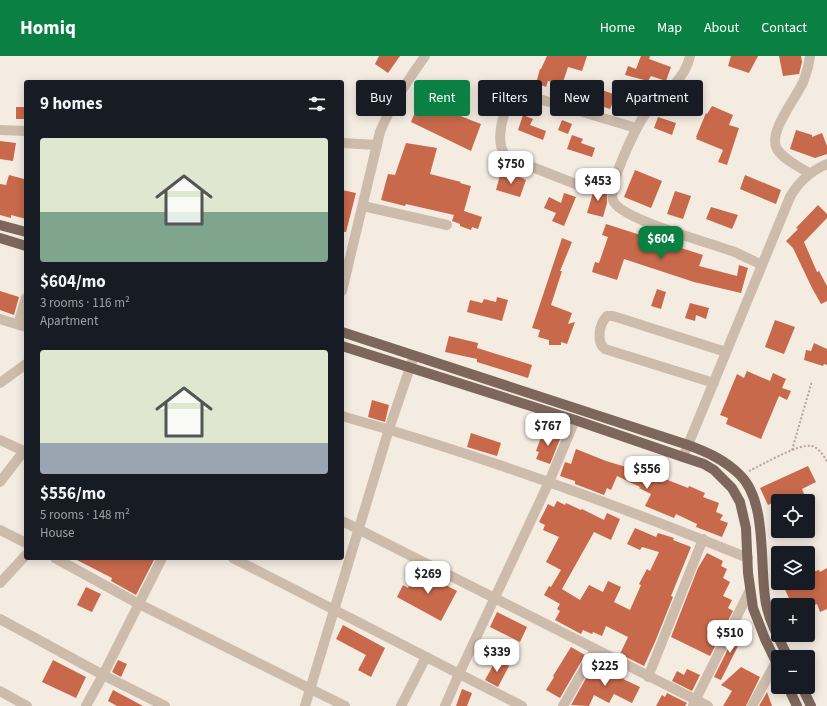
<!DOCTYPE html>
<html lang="en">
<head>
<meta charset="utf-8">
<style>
  :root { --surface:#171b24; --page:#242831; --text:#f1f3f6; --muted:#9ea1a6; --accent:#0b8043 }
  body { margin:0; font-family:"Source Sans 3",sans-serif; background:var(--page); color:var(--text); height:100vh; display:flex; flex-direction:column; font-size:15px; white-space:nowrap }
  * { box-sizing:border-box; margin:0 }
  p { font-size:13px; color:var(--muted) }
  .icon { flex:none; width:22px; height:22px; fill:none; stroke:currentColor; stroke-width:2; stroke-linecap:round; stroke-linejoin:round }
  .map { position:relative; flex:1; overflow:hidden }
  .sheet { position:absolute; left:24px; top:24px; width:320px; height:480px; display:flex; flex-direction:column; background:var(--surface); border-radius:4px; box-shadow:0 2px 10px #0003 }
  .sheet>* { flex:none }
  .hud { position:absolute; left:356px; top:24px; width:380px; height:36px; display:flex; gap:8px }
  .fabs { position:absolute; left:771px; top:438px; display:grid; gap:8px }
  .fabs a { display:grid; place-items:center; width:44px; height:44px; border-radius:4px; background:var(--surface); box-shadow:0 2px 10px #0003; font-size:20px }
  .price { position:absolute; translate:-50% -34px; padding:0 9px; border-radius:8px; background:#fff; color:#222; font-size:13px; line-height:26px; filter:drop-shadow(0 1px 2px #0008) }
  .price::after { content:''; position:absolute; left:50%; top:24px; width:12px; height:9px; margin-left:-6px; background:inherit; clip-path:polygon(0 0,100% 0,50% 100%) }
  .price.active { background:var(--accent); color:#fff }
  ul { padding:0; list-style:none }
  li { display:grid; align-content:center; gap:8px; height:212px; padding:0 16px }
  li span { display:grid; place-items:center; height:124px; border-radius:4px; color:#555 }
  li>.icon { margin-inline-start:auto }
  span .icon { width:72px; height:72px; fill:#fffc; stroke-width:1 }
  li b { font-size:17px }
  h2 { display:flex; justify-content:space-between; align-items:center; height:48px; padding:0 16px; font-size:17px }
  .tag { padding:0 14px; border-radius:4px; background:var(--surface); box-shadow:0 2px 10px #0003; font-size:14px; line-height:36px }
  .tag.active { background:var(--accent); color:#fff }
  header { display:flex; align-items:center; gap:24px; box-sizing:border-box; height:56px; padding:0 20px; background:var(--accent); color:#fff }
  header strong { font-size:19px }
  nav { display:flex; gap:22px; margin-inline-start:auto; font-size:14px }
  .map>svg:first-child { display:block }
  .building { fill:#c8694b }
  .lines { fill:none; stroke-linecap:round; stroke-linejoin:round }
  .path { stroke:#b9a596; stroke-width:2; stroke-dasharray:2 2; stroke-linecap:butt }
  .minor { stroke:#cdbbac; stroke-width:10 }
  .primary { stroke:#7d675c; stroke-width:10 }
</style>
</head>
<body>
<header>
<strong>Homiq</strong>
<nav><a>Home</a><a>Map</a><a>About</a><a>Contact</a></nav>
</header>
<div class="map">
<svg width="827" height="650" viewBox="0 0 827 650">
  <rect width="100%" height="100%" fill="#f4ebe1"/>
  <!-- building -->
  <g class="building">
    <path d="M379,0H400L388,17L375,8Z"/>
    <path d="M547,0H587L582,15L568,11L562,29L548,25L546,31L536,27L540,13H541Z"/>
    <path d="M641,0H650L649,3L671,11L666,25L651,20L648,25L625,19L628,10L636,13Z"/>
    <path d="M731,0H758L749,17L728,10Z"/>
    <path d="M779,0H801L802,6L799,18L783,20Z"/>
    <path d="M591,30L616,39L610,53L601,50L603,45L588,40Z"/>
    <path d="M424,33L452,48L450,56L481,68L471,95L411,66Z"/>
    <path d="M712,50L733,59L729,69L739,72L727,109L718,106L723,94L696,83L697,81H696L706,57L707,58Z"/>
    <rect x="16" y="51" width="10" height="12"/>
    <path d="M523,59L533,63L530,69L546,75L543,84L518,74Z"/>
    <path d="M658,61L676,67L672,79L654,72Z"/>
    <path d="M562,64L572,68L568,78L558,74Z"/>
    <path d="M796,74L812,79V81L822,77L827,90V98L815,102L790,93Z"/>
    <path d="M572,79L583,83L581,87L595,92L592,101L567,93Z"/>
    <path d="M0,85L16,87L13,105L0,103Z"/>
    <path d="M406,87L437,92L430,118L461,126L460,127L471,130L464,155L482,161L478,173L472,171L471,174L460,170V168L452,165L454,159L406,148L405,150L381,144L388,118L395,119Z"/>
    <path d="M635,114L662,125L651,152L624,141Z"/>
    <path d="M9,119L24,123V124H26V163L11,159V162L0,159V128L6,129Z"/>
    <path d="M500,119L514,123L516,119L526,124L520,141L496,134Z"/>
    <path d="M745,119L781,134L776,148L740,133Z"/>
    <path d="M595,130L607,133V147L603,161L587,157Z"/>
    <path d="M342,134L356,137L346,176H342Z"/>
    <path d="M675,135L691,140L683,163L667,158Z"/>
    <path d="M564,137L576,141L564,170L552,165L556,157L544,152L549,141L561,147Z"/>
    <path d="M818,149L827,158V162L804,186L817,216L819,215L827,230V245L821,248L812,232L793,192L786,185L798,173L796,172Z"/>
    <path d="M711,151L738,159L732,173L706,163Z"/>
    <path d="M606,168L703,199L699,210L737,220L739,209L748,212L741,237L694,226L624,203L617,224L592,216L595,206L599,207L608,181L602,179Z"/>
    <path d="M562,182L572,186L560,215H562L551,249L572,257L568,268L575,266L567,288L561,286V289H549V284L538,281L540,274L532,272Z"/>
    <path d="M657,233L666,236L661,253L651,250Z"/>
    <path d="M0,235L19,241L14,259L0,254Z"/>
    <path d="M497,241L508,244L502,265L467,256L470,244L482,247L484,243L496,246Z"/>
    <path d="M690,247L709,252L706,263L696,259L695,265L685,262Z"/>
    <path d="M775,264L795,271L784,298L765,291Z"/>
    <path d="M449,280L478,287L477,292L532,309L528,322L477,306V303L445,296Z"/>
    <path d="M814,287L827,293V309L824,308L823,310L804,304L806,294L811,295Z"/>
    <path d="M747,315L770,325L773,317L786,323L782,332L791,335L787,344L779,340L761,383L726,368L728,362L720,359L737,318L744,322Z"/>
    <path d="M372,344L389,349L385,366L368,361Z"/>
    <path d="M549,374L562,378L550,408L536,403L539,396L536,395L541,381L545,383Z"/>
    <path d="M471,377L501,387L497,400L467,391Z"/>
    <path d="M576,393L606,405L626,411L627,408L688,432L689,430L705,437L703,441L719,447L716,456L723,459L720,464L728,467L722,481L696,471L697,468L676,458L674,462L645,450L651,438L639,432L640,431L617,420L611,434L607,432L604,439L575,428V425L560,420L565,406L571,408Z"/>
    <path d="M808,410L816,426L802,433L805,440L795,445L791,438L768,449L760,432Z"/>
    <path d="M557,445L565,449L566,447L581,454L582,453L604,464L607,457L620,463L611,484L594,476L562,533L580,544L589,529L603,536L608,525L621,531L614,546L630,554L641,529L639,528L647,513L650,515L659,496L642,491L640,494L627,488L635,472L656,481L658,477L674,482L673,484L691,491L671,540L673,541L655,586L644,610L620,598L628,581L606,570L602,580L593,576L592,578L583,574L581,578L555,564L560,555L557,553L560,548L544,539L549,530L551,531L561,514L546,506L559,481L543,474L545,469L539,466L548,448L554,451Z"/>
    <path d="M707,497L723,505L721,510L727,513L723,522L730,526L723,540L732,544L728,552L733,555L710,600L671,581L698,512Z"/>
    <path d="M73,502H155L136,539L111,525L112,522Z"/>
    <path d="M827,512V553L820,556L817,548L808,552V549H792L783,529L789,527H808V517L819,514L820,516Z"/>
    <path d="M417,514L457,535L441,565L397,541L403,529L408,532Z"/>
    <path d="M86,531L101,538L92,556L77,549Z"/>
    <path d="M497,556L527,571L520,586L490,571Z"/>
    <path d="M343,569L385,592L371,621L358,614L366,599L336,583Z"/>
    <path d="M740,569L744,578L721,624L714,621Z"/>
    <path d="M571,591L585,599L560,642L546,634L554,621L553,620Z"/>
    <path d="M53,604L86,621L76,642L42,626Z"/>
    <path d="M118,604L127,608L121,621L112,616Z"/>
    <path d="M496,604L509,610L498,631L485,624Z"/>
    <path d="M594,608L611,616L615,610L627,616L623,623L640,631L632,647L614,638L609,647L594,639L589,650L571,649Z"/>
    <path d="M741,611L760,621L746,650H723L732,635L721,629Z"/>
    <path d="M687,613L700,619L692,635L672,625L677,615L684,619Z"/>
    <path d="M462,633L472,637L467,650H456Z"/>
    <path d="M113,634L143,650H117L108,645Z"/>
    <path d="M767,636L772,650H759Z"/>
    <path d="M667,637L687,647L685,650H656L662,639L665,641Z"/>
  </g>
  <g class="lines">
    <!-- path -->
    <g class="path">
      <path d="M792,394L812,325"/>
      <path d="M749,415C762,409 799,387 812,390C819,392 824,400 827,406"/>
    </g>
    <!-- minor -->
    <g class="minor">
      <path d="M690,0C687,15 674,30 663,40C657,46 651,51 646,57C636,71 608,128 613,144C619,164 716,188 737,197C745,201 754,205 762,209"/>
      <path d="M0,74L26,75"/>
      <path d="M342,87L377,89"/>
      <path d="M809,117C798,110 784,104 777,93C767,76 798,40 804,24C807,16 809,8 810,0"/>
      <path d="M578,129L512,103C509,101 506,100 504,97C496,85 502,52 514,43C519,40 523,40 529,40L636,72"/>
      <path d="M363,150L447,169"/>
      <path d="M342,235L380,76C392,47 407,26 425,0"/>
      <path d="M0,263L26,271"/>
      <path d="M18,268L26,242"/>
      <path d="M0,327L26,308"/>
      <path d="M714,327L605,293C596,286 599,268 607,260H613L726,296"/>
      <path d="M342,360C480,399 615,448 748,502"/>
      <path d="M0,384L26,396"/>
      <path d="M683,401L790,141C799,125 810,115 827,108"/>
      <path d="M0,426L24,395"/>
      <path d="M342,465L708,650"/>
      <path d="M0,474L26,487"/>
      <path d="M55,502L139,548L345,650"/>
      <path d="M233,502L522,650"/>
      <path d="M0,527L26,499"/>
      <path d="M0,563L103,619L165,650"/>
      <path d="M648,621L703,483"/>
      <path d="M0,635L27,650"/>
      <path d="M693,649L750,534"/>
      <path d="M86,650L103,619L162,502"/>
      <path d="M305,650L389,373L414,300"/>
      <path d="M401,650L426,601"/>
      <path d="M445,650L459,618L549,426L575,364"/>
      <path d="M563,650L595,594"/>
      <path d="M752,650L776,606"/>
    </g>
    <!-- primary -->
    <g class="primary">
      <path d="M0,169L26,176"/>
      <path d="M0,182L26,190"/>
      <path d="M342,276L688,389C707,396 725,404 740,419C768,446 759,511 766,548C770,567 779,583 788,601"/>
      <path d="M342,290L575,364L683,401L704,408L714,414L732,432L740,446L746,472L748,517L753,552L765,583L778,610"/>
      <path d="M788,631L797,650"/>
      <path d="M802,631L811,650"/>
    </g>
  </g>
</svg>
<div class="fabs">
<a><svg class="icon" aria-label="locate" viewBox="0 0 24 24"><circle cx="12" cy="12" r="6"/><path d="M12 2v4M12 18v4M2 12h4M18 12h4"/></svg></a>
<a><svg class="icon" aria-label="layers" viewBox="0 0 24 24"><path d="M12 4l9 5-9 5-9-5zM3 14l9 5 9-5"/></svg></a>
<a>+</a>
<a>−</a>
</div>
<b class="price" style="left:511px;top:129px">$750</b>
<b class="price" style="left:598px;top:146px">$453</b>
<b class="price active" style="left:661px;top:204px">$604</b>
<b class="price" style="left:548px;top:391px">$767</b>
<b class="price" style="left:647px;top:434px">$556</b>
<b class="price" style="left:428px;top:539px">$269</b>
<b class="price" style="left:730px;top:598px">$510</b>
<b class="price" style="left:497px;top:617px">$339</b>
<b class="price" style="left:605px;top:631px">$225</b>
<div class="hud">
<a class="tag">Buy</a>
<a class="tag active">Rent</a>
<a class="tag">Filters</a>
<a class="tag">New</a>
<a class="tag">Apartment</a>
</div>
<section class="sheet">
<h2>9 homes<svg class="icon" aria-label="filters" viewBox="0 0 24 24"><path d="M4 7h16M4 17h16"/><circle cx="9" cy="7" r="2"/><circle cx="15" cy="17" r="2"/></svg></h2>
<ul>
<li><span style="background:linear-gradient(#dfe7d0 60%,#7fa58c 0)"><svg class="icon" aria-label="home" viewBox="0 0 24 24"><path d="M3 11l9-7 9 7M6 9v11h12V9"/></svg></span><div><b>$604/mo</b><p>3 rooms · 116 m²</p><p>Apartment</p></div></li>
<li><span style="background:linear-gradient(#dfe7d0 75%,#9aa5b1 0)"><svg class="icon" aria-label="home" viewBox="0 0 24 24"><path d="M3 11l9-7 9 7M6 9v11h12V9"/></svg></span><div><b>$556/mo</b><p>5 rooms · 148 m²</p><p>House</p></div></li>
</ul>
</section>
</div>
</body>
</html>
